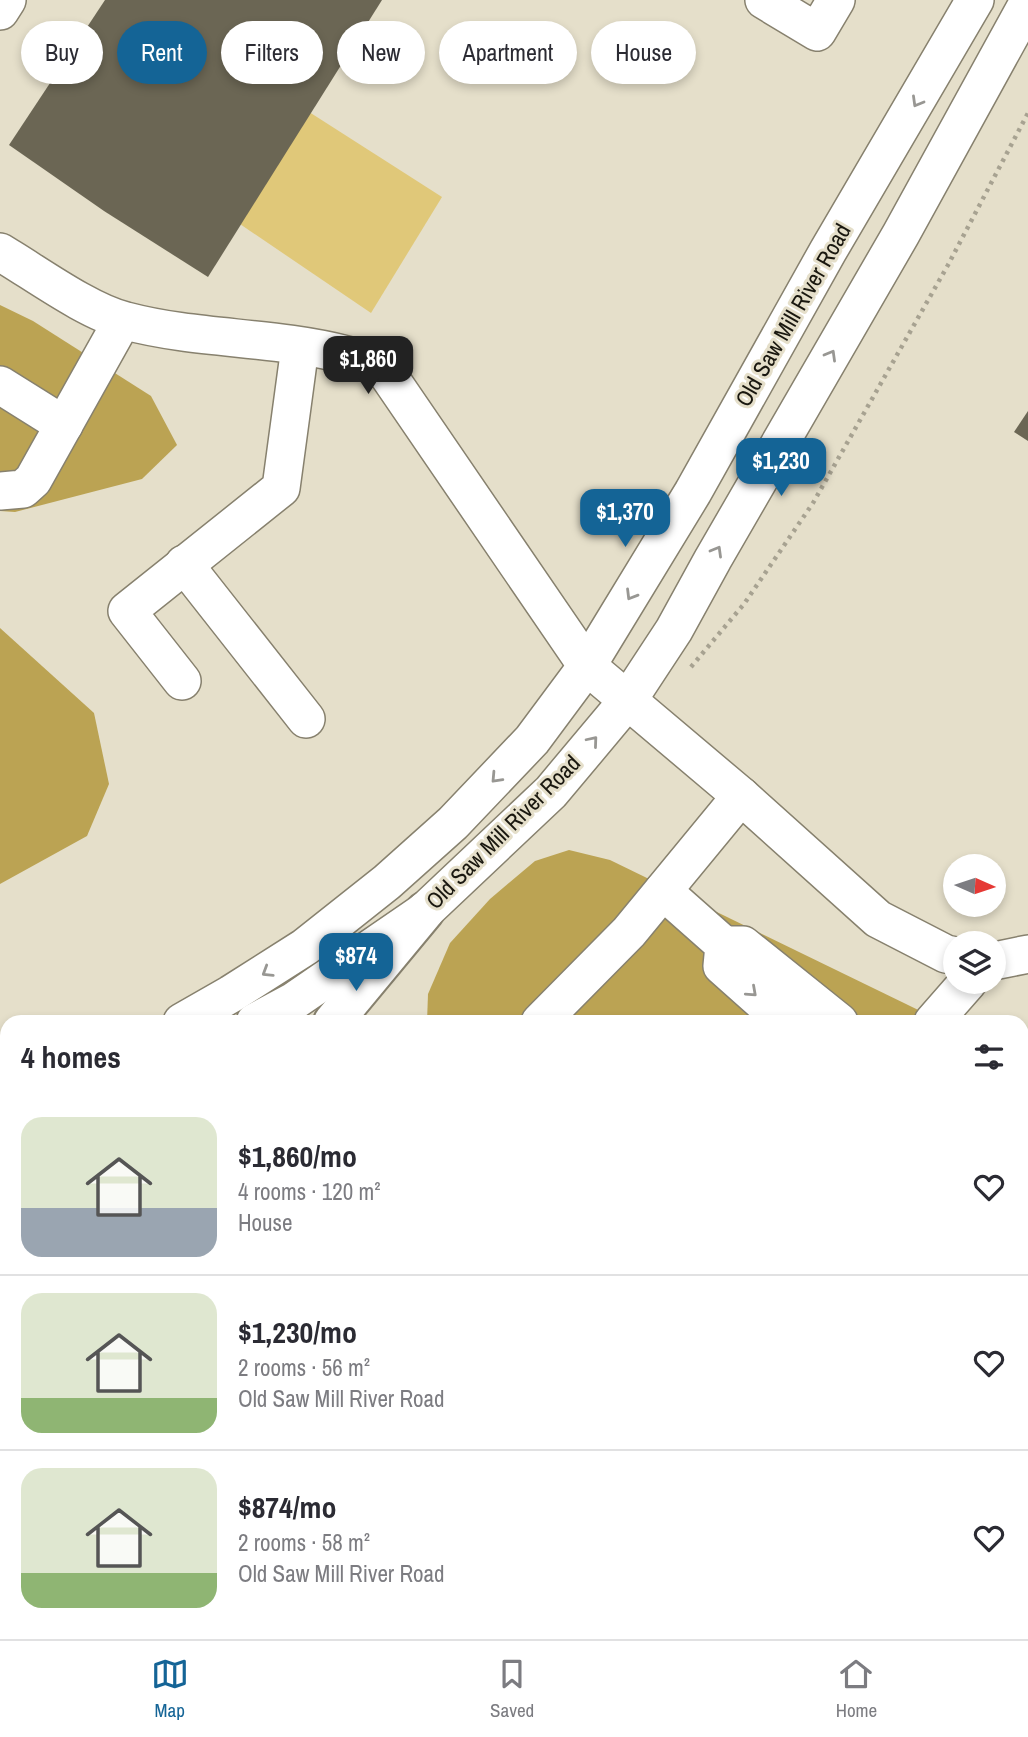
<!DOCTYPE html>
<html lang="en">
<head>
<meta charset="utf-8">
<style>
  :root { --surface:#fff; --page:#f7f7f7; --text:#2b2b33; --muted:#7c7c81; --line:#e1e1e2; --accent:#146496 }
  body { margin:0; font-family:"Archivo Narrow",sans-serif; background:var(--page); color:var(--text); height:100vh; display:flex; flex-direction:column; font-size:26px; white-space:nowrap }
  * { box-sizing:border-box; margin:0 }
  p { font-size:23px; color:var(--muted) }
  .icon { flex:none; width:38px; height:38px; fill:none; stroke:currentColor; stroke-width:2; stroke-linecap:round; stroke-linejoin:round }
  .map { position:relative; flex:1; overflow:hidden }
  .panel { position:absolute; left:0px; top:1015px; width:1029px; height:625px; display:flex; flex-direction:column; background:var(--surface); border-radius:21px 21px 0 0; box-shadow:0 4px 10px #0003 }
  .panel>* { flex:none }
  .hud { position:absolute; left:21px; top:21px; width:987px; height:63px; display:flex; gap:14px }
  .needle { width:46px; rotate:93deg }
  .fabs { position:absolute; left:943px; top:854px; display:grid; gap:14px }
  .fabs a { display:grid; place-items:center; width:63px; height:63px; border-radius:50%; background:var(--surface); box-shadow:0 4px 10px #0003; font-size:35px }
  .price { position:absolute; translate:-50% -60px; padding:0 16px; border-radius:14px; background:var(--accent); color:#fff; font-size:23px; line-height:46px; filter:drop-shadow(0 2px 4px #0008) }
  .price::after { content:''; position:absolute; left:50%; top:42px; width:21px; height:16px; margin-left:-10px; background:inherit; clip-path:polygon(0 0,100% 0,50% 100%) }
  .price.active { background:#222; color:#fff }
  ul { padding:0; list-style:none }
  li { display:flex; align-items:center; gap:21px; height:175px; padding:0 21px }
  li+li { border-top:2px solid var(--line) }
  li span { display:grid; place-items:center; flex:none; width:196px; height:140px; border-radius:21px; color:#555 }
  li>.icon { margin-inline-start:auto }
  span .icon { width:84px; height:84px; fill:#fffc; stroke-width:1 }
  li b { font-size:30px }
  h2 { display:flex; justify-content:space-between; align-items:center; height:84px; padding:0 21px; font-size:30px }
  .tag { padding:0 24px; border-radius:32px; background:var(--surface); box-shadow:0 4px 10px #0003; font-size:24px; line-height:63px }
  .tag.active { background:var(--accent); color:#fff }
  .menu { display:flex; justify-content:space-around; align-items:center; height:98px; border-top:2px solid var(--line); background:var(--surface); font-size:19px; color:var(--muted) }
  .menu a { display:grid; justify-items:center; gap:4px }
  .menu .active { color:var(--accent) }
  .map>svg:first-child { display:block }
  .green { fill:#e0c879 }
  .forest { fill:#bba353 }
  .building { fill:#6b6654 }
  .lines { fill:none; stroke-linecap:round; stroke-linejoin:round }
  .minor-casing { stroke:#87816e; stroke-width:40 }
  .major-casing { stroke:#87816e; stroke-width:42 }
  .path { stroke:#a7a291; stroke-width:4.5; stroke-dasharray:3.5 5; stroke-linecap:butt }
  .minor { stroke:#fff; stroke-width:37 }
  .major { stroke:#fff; stroke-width:38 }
  .oneway { stroke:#989793 }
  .labels { text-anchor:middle; stroke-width:6; stroke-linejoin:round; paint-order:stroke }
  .street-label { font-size:23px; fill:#19170f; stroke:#e5dfca }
</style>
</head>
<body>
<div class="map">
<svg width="1028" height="1639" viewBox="0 0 1028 1639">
  <rect width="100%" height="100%" fill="#e5dfca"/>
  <!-- green -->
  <path class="green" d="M306,110L442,197L371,313L237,222Z"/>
  <!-- forest -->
  <g class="forest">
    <path d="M0,305L33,321L151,396L177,445L142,479L15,512L0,511Z"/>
    <path d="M0,628L94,713L109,784L87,836L0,884Z"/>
    <path d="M569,850L610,860L943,1022H427L428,994L450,943L490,899L535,861Z"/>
    <path d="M1022,1056L1028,1057V1415H1022Z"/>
  </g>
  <!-- building -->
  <g class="building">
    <path d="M105,0H382L208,277L104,211L9,145Z"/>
    <path d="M1028,411V441L1014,432Z"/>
  </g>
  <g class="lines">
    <defs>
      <g id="minor">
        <path d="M764,0L817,32L836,0"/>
        <path d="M0,11L7,0"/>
        <path d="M0,252C34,272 88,312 126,321C198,340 274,336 347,355C360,359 373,366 386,372L587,666L741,796L878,919L946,954L956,956"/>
        <path d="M0,385L64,425"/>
        <path d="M0,491L23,489L33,480L122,321"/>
        <path d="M184,564L306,719"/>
        <path d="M182,681L127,611L281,488L300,347"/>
        <path d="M663,891L724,945L722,966L785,1022"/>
        <path d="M724,945H743L839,1022"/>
        <path d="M994,961L1028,954"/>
        <path d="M182,1022L231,994L305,947L387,882L453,823L532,740L587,666L693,492L828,251L975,0"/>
        <path d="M255,1022L294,1001L425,911L551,792L628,700L674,630L713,559L901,234L1028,3"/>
        <path d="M540,1022L629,932L741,796"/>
        <path d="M933,1022L968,982"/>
        <path d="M0,1100L7,1099"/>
      </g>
      <g id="major">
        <path d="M333,1022L425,911"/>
        <path d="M0,1125L7,1142"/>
        <path d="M0,1201L7,1184"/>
        <path d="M1022,1483H1028"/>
        <path d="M0,1511H7"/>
        <path d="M325,1639L343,1633"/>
      </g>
    </defs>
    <!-- minor casing -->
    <use href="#minor" class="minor-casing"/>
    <!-- major casing -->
    <use href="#major" class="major-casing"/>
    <!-- path -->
    <path class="path" d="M691,667L744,604L813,503L948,265L1028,113"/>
    <!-- minor -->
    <use href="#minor" class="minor"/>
    <!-- major -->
    <use href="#major" class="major"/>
  </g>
  <!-- one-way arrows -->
  <defs><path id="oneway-chevron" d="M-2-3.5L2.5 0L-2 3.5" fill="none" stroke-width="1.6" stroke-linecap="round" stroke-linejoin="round" transform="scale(1.75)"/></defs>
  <g class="oneway">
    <use href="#oneway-chevron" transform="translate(917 102) rotate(120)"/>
    <use href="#oneway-chevron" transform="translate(831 355) rotate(-60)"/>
    <use href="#oneway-chevron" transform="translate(717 551) rotate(-60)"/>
    <use href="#oneway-chevron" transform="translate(631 595) rotate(121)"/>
    <use href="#oneway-chevron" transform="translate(593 741) rotate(-50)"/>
    <use href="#oneway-chevron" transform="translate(496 778) rotate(133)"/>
    <use href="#oneway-chevron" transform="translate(267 972) rotate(148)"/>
    <use href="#oneway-chevron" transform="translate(752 992) rotate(42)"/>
  </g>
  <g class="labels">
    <!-- street labels -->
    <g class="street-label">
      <text transform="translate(793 315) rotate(-60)" y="8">Old Saw Mill River Road</text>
      <text transform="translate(503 832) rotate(-45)" y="8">Old Saw Mill River Road</text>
    </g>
  </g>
</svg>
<div class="fabs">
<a><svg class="needle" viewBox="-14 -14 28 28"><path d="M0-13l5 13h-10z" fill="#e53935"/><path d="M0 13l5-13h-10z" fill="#7c7c81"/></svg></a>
<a><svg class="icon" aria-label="layers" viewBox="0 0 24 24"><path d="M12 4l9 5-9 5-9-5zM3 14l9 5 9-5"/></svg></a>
</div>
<b class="price active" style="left:368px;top:396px">$1,860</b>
<b class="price" style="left:781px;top:498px">$1,230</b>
<b class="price" style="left:625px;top:549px">$1,370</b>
<b class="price" style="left:356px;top:993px">$874</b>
<div class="hud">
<a class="tag">Buy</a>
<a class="tag active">Rent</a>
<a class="tag">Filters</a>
<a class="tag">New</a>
<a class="tag">Apartment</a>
<a class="tag">House</a>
</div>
<section class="panel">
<h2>4 homes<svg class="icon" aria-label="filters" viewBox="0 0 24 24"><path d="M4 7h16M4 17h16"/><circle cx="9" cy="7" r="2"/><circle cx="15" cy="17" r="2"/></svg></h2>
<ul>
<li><span style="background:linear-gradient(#dfe7d0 65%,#9aa5b1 0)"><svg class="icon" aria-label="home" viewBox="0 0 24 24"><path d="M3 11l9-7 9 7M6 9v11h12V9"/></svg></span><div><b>$1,860/mo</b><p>4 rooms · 120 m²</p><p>House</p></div><svg class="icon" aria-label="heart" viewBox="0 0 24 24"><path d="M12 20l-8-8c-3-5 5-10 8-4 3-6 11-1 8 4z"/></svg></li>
<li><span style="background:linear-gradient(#dfe7d0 75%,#8fb573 0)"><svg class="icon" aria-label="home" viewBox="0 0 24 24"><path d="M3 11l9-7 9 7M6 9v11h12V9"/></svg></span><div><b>$1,230/mo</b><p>2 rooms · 56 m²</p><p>Old Saw Mill River Road</p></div><svg class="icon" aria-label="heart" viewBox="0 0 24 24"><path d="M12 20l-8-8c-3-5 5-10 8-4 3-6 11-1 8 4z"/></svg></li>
<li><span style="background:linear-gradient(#dfe7d0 75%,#8fb573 0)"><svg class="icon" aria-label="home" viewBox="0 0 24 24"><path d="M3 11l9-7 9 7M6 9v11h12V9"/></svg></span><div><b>$874/mo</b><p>2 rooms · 58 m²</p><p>Old Saw Mill River Road</p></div><svg class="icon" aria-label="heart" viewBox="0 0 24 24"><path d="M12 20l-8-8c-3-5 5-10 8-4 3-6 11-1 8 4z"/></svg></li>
</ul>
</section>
</div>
<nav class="menu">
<a class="active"><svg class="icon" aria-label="map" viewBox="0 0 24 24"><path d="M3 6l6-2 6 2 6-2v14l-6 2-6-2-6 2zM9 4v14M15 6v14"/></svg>Map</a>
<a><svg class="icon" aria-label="saved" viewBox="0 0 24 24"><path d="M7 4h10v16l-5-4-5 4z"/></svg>Saved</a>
<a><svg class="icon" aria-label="home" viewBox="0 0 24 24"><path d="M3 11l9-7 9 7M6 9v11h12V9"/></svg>Home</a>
</nav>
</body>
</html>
